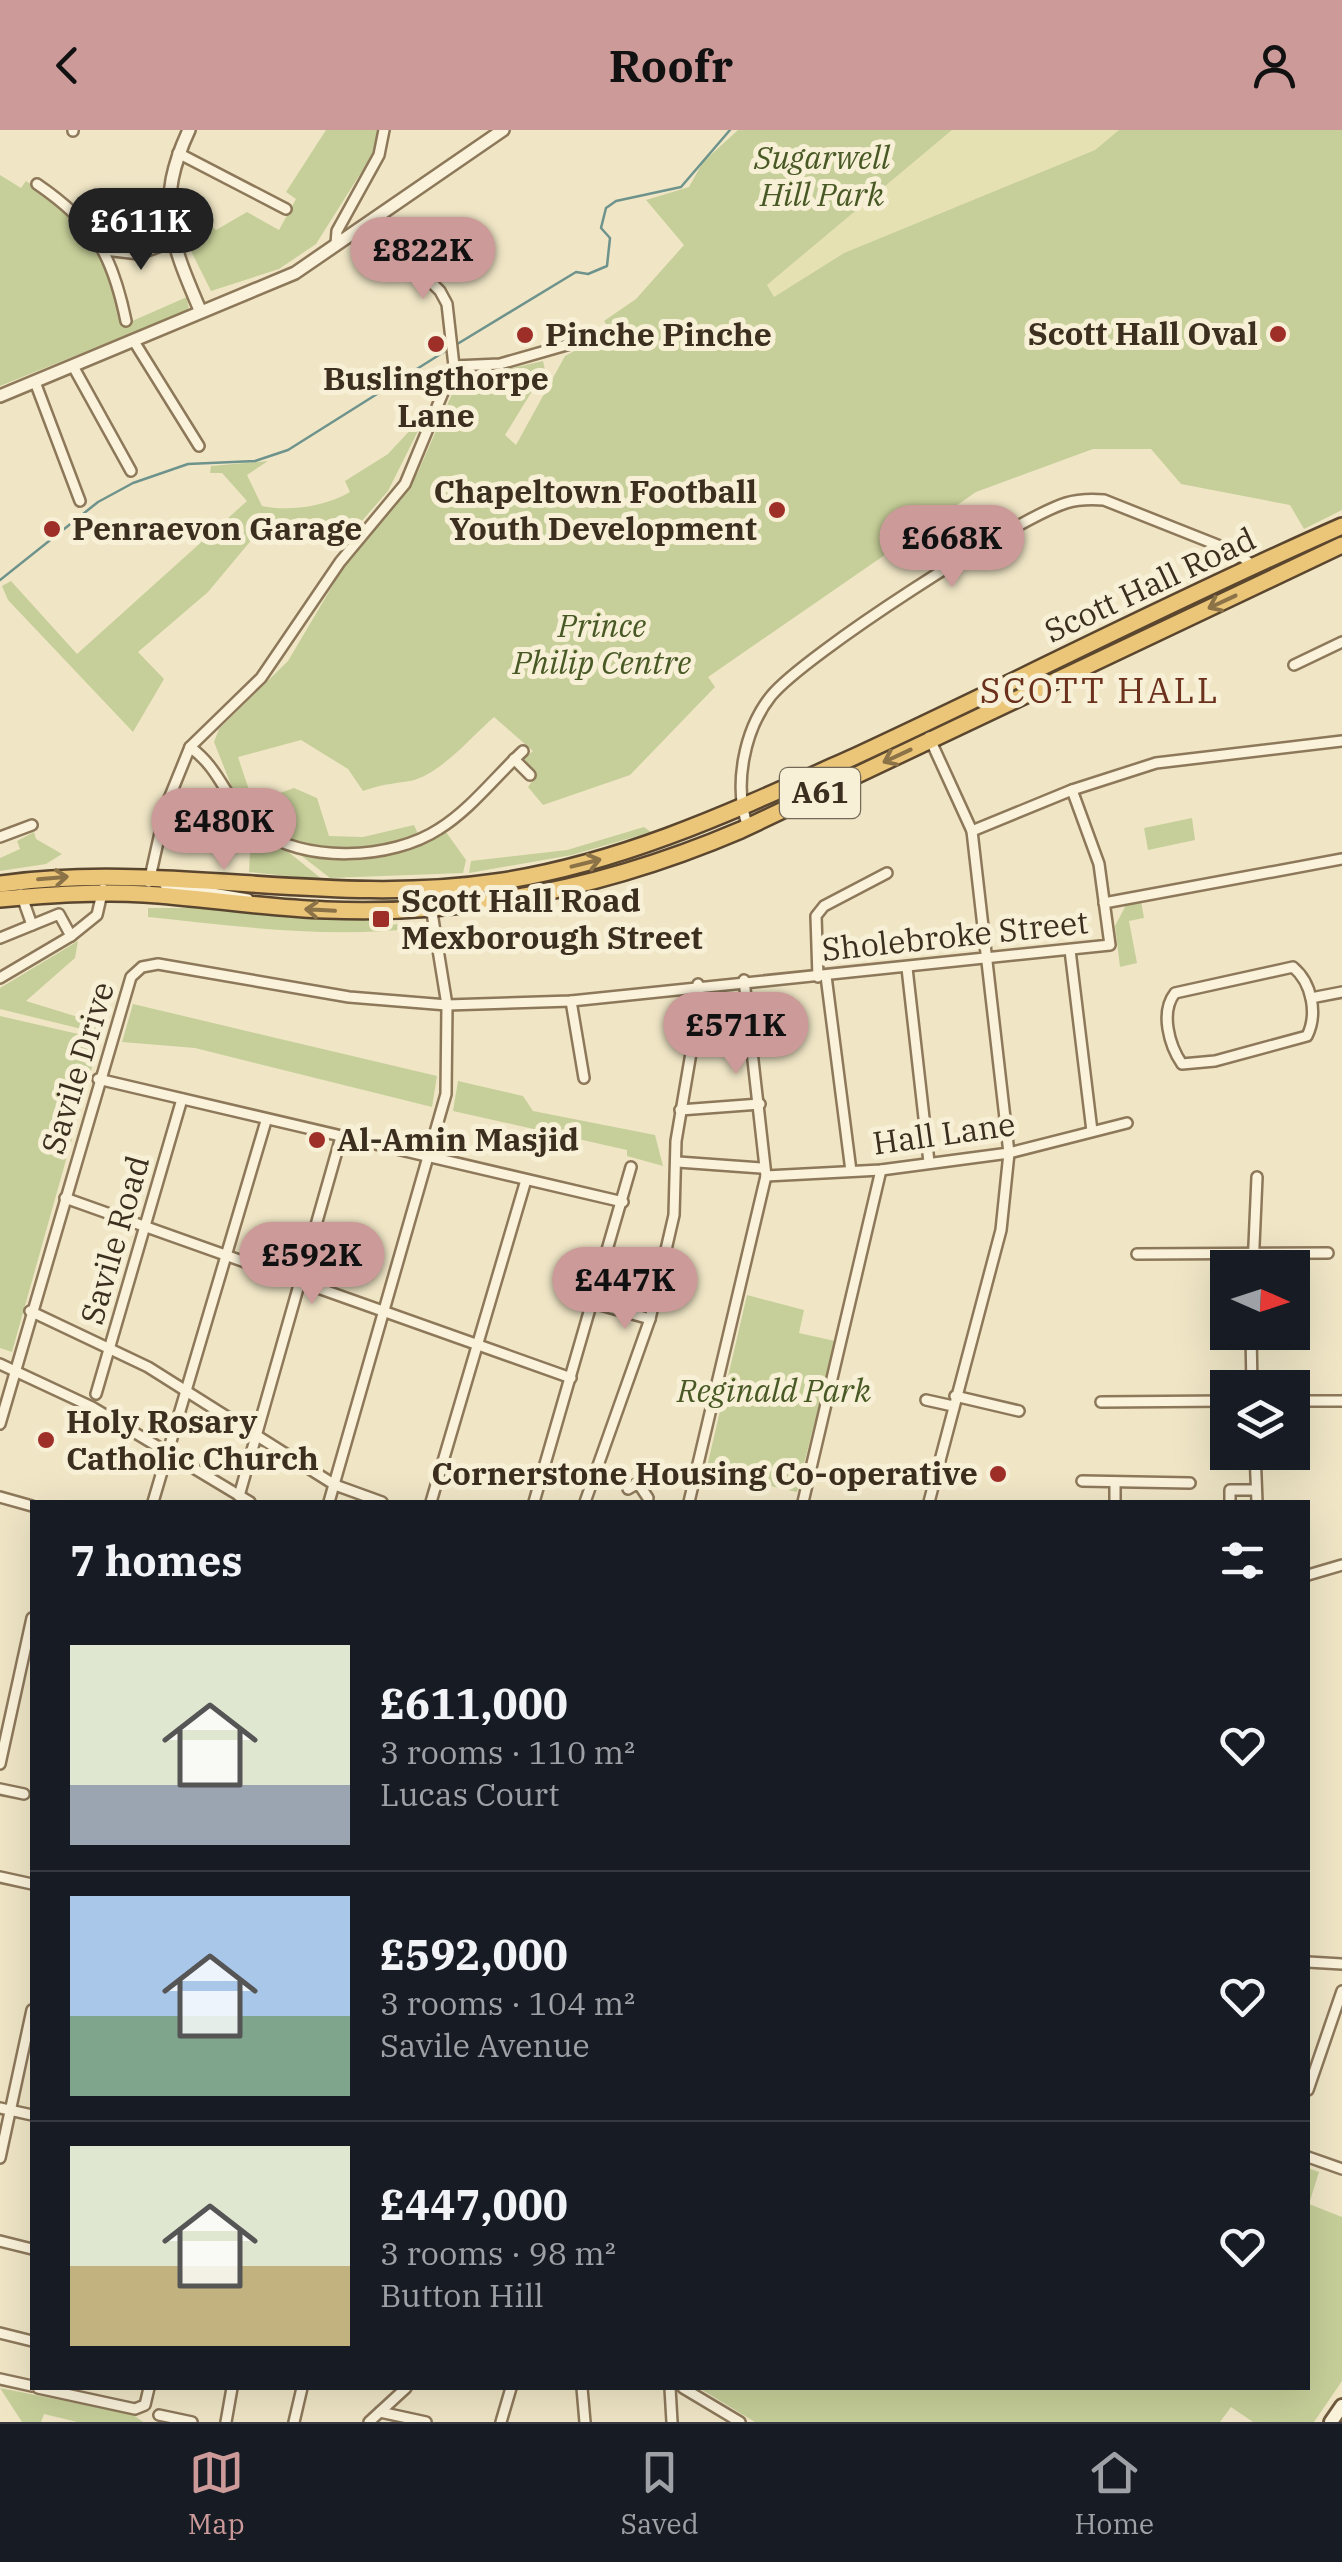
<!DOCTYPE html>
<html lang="en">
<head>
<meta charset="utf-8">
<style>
  :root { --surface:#171b24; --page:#242831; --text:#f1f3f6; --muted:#9ea1a6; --line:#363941; --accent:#cc9a99 }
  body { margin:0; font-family:"IBM Plex Serif",serif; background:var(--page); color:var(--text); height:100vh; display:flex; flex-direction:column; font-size:38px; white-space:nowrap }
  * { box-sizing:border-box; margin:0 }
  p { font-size:32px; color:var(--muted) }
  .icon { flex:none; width:55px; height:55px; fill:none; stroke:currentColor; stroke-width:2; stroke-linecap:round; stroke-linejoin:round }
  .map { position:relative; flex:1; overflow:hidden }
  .sheet { position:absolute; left:30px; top:1370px; width:1280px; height:890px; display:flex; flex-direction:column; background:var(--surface); border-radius:0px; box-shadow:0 10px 40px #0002 }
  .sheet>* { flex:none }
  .needle { width:65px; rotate:93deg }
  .controls { position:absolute; left:1210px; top:1120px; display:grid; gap:20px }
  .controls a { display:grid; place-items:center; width:100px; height:100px; border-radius:0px; background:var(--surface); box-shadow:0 10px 40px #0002; font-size:50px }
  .price { position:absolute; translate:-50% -85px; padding:0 22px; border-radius:35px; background:var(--accent); color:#111; font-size:32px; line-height:65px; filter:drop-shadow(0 2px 5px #0008) }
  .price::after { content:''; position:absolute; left:50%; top:60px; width:30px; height:22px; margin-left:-15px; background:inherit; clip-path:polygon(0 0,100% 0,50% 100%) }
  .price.selected { background:#222; color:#fff }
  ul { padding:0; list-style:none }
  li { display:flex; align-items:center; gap:30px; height:250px; padding:0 40px }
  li+li { border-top:2px solid var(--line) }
  li span { display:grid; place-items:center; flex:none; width:280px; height:200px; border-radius:0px; color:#555 }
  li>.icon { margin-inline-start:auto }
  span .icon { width:120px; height:120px; fill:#fffc; stroke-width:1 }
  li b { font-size:42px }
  h2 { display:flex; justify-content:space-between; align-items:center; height:120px; padding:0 40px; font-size:42px }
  header { display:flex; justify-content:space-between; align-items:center; height:130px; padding:0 40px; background:var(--accent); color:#111; font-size:45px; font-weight:700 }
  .menu { display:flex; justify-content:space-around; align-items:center; height:140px; border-top:2px solid var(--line); background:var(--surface); font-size:28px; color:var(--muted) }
  .menu a { display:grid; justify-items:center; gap:5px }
  .menu .selected { color:var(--accent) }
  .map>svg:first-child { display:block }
  .farmland { fill:#e6e1b3 }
  .green { fill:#c6cf99 }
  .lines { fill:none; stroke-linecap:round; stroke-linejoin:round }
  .stream { stroke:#6d938c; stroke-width:2.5 }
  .minor-casing { stroke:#8d785a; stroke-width:14 }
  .tertiary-casing { stroke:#8d785a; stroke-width:16 }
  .secondary-casing { stroke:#6f593d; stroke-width:18 }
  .trunk-casing { stroke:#5a462f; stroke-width:20 }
  .minor { stroke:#faf2da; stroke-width:9 }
  .tertiary { stroke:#faf2da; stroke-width:11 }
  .secondary { stroke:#faf2da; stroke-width:12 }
  .trunk { stroke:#ebc578; stroke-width:15 }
  .oneway { stroke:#8b7247 }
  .poi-dot { fill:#9e2e28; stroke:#f7f0d6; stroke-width:4 }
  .labels { text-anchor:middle; stroke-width:10; stroke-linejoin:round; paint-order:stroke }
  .shield { fill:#f7f0d6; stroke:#746956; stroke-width:2.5 }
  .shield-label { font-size:30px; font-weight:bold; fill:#3c2f1f }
  .park-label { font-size:32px; font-style:italic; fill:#495925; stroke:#f7f0d6 }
  .poi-label { font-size:32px; font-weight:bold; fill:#3c2f1f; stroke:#f7f0d6; text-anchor:start }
  .street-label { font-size:32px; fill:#3c2f1f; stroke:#f7f0d6 }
  .neighbourhood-label { font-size:35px; letter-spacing:2.5px; fill:#6b311c; stroke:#f7f0d6 }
</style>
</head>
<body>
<header><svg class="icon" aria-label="back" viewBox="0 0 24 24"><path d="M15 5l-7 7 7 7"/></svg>Roofr<svg class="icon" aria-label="person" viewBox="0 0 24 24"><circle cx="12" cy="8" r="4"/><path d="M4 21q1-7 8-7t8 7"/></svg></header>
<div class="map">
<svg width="1342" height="2292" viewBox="0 0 1342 2292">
  <rect width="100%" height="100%" fill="#f0e6c6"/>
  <!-- farmland -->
  <path class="farmland" d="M952,0H1119L1095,20L844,123L774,167L766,156Z"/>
  <!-- green -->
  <g class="green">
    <path d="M326,0H379L374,22L316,114L279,139L211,161L185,109L175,64L216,100L247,82L279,100L296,69L286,62Z"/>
    <path d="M738,0H952L767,155L774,167L844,123L1095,20L1119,0H1342V380L1304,399L1290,375L1181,354L1151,319H1093L976,362L708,547L715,557L630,645L543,675L528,657L535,647L524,628L533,621L494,587C472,606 440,645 410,651C392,654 382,654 363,661L348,639L301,610L238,627L251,666L237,670L214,612L219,599L288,531L343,438L418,342L452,264L463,251L474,247L543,231L545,240L505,305L516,315L565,226L611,201L604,191L636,169L684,115L646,70L689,57L703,32Z"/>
    <path d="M0,45L21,58L26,51C95,97 103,115 123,195L187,167L189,180L0,256Z"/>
    <path d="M428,281L388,361L341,415L292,396H263L208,462L138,522L164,549L133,602L8,470L2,456L11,451L77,524L247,371L222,343H210L211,336L268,331L247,345L262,376C290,382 326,376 350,362L345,351L388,324Z"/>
    <path d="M1249,446L1251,451L964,586L962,581Z"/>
    <path d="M294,658L317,668L329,706L363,707L414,695L419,706C359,726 287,725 241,677Z"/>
    <path d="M1192,688L1195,710L1148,720L1144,698Z"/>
    <path d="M644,697L651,702L572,725L469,743L471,731L567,720Z"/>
    <path d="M34,702L36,709L62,724L46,734L0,741V728L20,719L17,711Z"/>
    <path d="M446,702L466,730L463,743L330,748L294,720C349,724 396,730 446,702Z"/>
    <path d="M251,703L286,720L323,750L249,742Z"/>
    <path d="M1141,771L1144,788L1129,791L1137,833L1120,837L1115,796L1126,775Z"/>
    <path d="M148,778H237L370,786L371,795L408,794L418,798C327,809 235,796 148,787Z"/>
    <path d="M78,811L75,828L26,871L104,895L102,904L0,879V858Z"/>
    <path d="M133,874L437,946L432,977L195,918L122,912Z"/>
    <path d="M0,886L100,909L12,1222L0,1218Z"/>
    <path d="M458,951L523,966L533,981L655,1005L663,1036L627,1026V1020L453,981Z"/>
    <path d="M747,1165L804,1180L799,1203L835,1211L797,1362L706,1341Z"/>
    <path d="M1308,2038L1319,2042L1309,2074L1342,2087V2251L1314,2292H1253L1231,2277L1220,2292H755L699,2258H1308Z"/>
    <path d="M0,2258L132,2284L143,2292H77L44,2284L41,2292H22Z"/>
  </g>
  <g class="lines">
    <!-- stream -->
    <g class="stream">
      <path d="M454,216L576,142L588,144L607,136L610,108L601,98L606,78L616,71L681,57L730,0"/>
      <path d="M0,450L98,372L133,353L188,334L255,331L288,320L447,220"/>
    </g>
    <defs>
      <g id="minor">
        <path d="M73,1V0"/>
        <path d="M178,23L286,79"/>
        <path d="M37,54C94,93 112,123 126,191"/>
        <path d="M336,114L337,101L379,25L384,0"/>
        <path d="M105,120L139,124L172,112"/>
        <path d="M135,213L199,316"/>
        <path d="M454,236L500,234L570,214"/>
        <path d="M74,238L131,341"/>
        <path d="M35,252L80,371"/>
        <path d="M1294,535L1342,512"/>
        <path d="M929,607L972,701L1009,1023L1001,1100L929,1372"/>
        <path d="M190,617C223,641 226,674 257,698C302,734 392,730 439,699C470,680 496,646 523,621"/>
        <path d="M514,629L530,645"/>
        <path d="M748,697C733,656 744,600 771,566C804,525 1015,389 1066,373C1079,369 1091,369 1104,370L1235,422L1254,436"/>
        <path d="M972,701L1072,660L1156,633L1342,611"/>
        <path d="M0,707L32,695"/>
        <path d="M149,752L166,676L190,617L261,548L340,432L405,354L454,236L447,174L440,161L370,92"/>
        <path d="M165,755L248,769"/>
        <path d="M21,764L32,795"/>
        <path d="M1104,773L1342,729"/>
        <path d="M0,808L59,784L71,806"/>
        <path d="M1070,820L1092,1001"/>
        <path d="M1293,837C1312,853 1318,884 1307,906L1215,931L1182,934C1169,915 1160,882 1175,863Z"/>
        <path d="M907,838L929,1032"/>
        <path d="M826,846L851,1041"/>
        <path d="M818,847L816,786L824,776L887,743"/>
        <path d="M0,848L71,806L97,785L103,759"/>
        <path d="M1311,868L1342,862"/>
        <path d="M571,871L584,948"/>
        <path d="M693,900L750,896"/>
        <path d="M98,949L623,1072"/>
        <path d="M680,980L760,974"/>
        <path d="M678,1032L761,1038"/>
        <path d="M766,1046L881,1040L1009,1023L1127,993"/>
        <path d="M65,1068L571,1248"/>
        <path d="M1137,1124L1328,1123"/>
        <path d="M1253,1138L1257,1047"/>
        <path d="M593,1173L650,1189"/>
        <path d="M30,1181L148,1237L335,1355L382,1372"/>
        <path d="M1251,1202L1252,1258"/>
        <path d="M0,1234L92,1277L250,1372"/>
        <path d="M96,1264L182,969"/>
        <path d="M955,1266L1019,1281"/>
        <path d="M926,1270L953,1276"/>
        <path d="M1292,1271H1342"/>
        <path d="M1101,1272L1228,1271"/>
        <path d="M0,1294L131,847L142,837L158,834L349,867L447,875L571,871L1110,815L1099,734L1072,660"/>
        <path d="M1255,1322L1257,1372"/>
        <path d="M1082,1351L1190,1353"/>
        <path d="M638,1353L648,1368"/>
        <path d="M628,1359L659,1341L694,1348"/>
        <path d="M239,1366L341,1007"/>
        <path d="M0,1367L32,1376"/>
        <path d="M153,1372L266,991"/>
        <path d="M329,1372L446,964L447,875L428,758"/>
        <path d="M431,1372L526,1050"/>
        <path d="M534,1372L631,1037"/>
        <path d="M585,1372L650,1189L674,1085L676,1011L699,876L698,854"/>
        <path d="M689,1372L766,1046L744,850"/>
        <path d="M803,1372L881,1040"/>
        <path d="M1115,1372V1352"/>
        <path d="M1230,1372V1360H1256"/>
        <path d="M1308,1445L1342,1435"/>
        <path d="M0,1634L32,1488"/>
        <path d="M0,1659L24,1664"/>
        <path d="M0,1747L32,1754"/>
        <path d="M1308,1832L1342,1834"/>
        <path d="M1308,1960L1342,1861"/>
        <path d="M0,1978L32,1985"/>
        <path d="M1308,2027L1342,2039"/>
        <path d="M0,2028L32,1880"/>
        <path d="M0,2111L32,2119"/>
        <path d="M0,2203L32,2211"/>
        <path d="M0,2249L32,2256"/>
        <path d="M38,2258L135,2279L145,2275L149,2258"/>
        <path d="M582,2258L585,2292"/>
        <path d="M670,2258L672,2292"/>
        <path d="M683,2258L740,2292"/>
        <path d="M380,2282L426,2292"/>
        <path d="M159,2285L192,2292"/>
        <path d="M226,2292L232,2258"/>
        <path d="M294,2292L302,2258"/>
        <path d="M369,2292L406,2258"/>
        <path d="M501,2292L511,2258"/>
      </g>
      <g id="tertiary">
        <path d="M189,0C155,73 170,110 200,180"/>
        <path d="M0,266L295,143L503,0"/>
      </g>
      <path id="secondary" d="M1331,2292L1342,2276"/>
      <g id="trunk">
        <path d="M0,754C166,731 330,777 496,752C625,733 740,678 858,625C1020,550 1178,468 1342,396"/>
        <path d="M0,769C48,765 97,761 144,764C205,768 265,778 326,780C469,786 610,756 741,700L1342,415"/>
      </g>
    </defs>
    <!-- minor casing -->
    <use href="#minor" class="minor-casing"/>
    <!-- tertiary casing -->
    <use href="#tertiary" class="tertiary-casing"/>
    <!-- secondary casing -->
    <use href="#secondary" class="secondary-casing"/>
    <!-- trunk casing -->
    <use href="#trunk" class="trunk-casing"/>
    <!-- minor -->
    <use href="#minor" class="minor"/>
    <!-- tertiary -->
    <use href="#tertiary" class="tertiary"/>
    <!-- secondary -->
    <use href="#secondary" class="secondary"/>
    <!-- trunk -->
    <use href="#trunk" class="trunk"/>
  </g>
  <!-- one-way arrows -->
  <defs><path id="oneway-shaft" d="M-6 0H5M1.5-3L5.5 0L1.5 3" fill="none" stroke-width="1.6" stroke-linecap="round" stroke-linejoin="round" transform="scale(2.5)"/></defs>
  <g class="oneway">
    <use href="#oneway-shaft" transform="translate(1222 472) rotate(155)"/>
    <use href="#oneway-shaft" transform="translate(897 626) rotate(155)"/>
    <use href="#oneway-shaft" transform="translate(586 733) rotate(-14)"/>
    <use href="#oneway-shaft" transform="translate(53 748) rotate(-5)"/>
    <use href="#oneway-shaft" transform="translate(320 780) rotate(-177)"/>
  </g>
  <!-- markers -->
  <g class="poi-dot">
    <circle cx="1278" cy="204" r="10"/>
    <circle cx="525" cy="205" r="10"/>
    <circle cx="436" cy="214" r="10"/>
    <circle cx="777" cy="380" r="10"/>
    <circle cx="52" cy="399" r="10"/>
    <rect x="371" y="779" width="20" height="20" rx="5"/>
    <circle cx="317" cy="1010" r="10"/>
    <circle cx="46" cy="1310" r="10"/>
    <circle cx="998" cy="1344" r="10"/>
  </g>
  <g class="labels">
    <!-- shield labels -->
    <rect class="shield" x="780" y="638" width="80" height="50" rx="8"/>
    <g class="shield-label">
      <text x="820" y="673">A61</text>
    </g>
    <!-- park labels -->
    <g class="park-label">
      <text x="822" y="39">Sugarwell<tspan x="822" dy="37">Hill Park</tspan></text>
      <text x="602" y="507">Prince<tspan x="602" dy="37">Philip Centre</tspan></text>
      <text x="774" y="1272">Reginald Park</text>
    </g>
    <!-- poi labels -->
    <g class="poi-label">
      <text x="1258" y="215" text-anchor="end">Scott Hall Oval</text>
      <text x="545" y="216">Pinche Pinche</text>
      <text x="436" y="260" text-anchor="middle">Buslingthorpe<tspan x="436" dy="37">Lane</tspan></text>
      <text x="757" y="373" text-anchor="end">Chapeltown Football<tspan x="757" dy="37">Youth Development</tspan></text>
      <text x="72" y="410">Penraevon Garage</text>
      <text x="401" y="782">Scott Hall Road<tspan x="401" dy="37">Mexborough Street</tspan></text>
      <text x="337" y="1021">Al-Amin Masjid</text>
      <text x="66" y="1303">Holy Rosary<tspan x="66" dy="37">Catholic Church</tspan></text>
      <text x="978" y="1355" text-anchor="end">Cornerstone Housing Co-operative</text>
    </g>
    <!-- street labels -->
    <g class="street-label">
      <text transform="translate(1150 455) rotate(-25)" y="11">Scott Hall Road</text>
      <text transform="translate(955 806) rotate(-6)" y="11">Sholebroke Street</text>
      <text transform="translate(78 938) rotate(-73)" y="11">Savile Drive</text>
      <text transform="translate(944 1004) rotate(-8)" y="11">Hall Lane</text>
      <text transform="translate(115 1110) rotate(-74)" y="11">Savile Road</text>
    </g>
    <!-- neighbourhood labels -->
    <g class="neighbourhood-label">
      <text x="1100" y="573">SCOTT HALL</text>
    </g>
  </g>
</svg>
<div class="controls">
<a><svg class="needle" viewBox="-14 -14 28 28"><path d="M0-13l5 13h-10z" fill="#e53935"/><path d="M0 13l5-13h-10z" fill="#9ea1a6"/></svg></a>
<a><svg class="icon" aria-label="layers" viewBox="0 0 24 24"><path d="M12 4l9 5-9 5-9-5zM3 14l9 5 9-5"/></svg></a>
</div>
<b class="price selected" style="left:141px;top:143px">£611K</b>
<b class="price" style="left:423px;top:172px">£822K</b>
<b class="price" style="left:952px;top:460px">£668K</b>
<b class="price" style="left:224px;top:743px">£480K</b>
<b class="price" style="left:736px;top:947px">£571K</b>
<b class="price" style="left:312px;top:1177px">£592K</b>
<b class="price" style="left:625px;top:1202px">£447K</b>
<section class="sheet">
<h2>7 homes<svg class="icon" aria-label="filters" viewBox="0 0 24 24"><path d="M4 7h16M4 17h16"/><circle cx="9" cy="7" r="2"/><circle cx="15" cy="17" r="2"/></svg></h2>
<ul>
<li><span style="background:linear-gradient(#dfe7d0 70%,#9aa5b1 0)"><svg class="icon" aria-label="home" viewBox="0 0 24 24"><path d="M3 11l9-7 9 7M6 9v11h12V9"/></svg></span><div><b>£611,000</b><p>3 rooms · 110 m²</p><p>Lucas Court</p></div><svg class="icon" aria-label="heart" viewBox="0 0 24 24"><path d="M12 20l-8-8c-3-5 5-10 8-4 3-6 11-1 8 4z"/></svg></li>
<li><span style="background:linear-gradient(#a9c7e8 60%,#7fa58c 0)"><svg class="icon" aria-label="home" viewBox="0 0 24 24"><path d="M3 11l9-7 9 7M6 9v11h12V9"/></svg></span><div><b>£592,000</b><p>3 rooms · 104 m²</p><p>Savile Avenue</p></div><svg class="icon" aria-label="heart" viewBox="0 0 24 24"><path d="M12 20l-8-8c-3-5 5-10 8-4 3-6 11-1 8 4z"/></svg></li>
<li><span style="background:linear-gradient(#dfe7d0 60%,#c2b280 0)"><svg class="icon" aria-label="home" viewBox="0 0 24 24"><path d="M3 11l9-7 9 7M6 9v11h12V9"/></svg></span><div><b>£447,000</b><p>3 rooms · 98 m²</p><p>Button Hill</p></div><svg class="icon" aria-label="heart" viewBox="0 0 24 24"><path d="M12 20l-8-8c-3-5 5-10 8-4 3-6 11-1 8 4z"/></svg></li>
</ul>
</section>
</div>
<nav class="menu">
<a class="selected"><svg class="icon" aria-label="map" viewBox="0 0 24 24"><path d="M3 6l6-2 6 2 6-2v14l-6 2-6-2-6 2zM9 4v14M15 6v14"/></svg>Map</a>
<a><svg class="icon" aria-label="saved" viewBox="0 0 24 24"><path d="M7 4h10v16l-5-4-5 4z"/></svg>Saved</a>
<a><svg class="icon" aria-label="home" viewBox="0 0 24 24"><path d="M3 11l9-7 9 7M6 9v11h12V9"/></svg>Home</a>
</nav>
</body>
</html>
